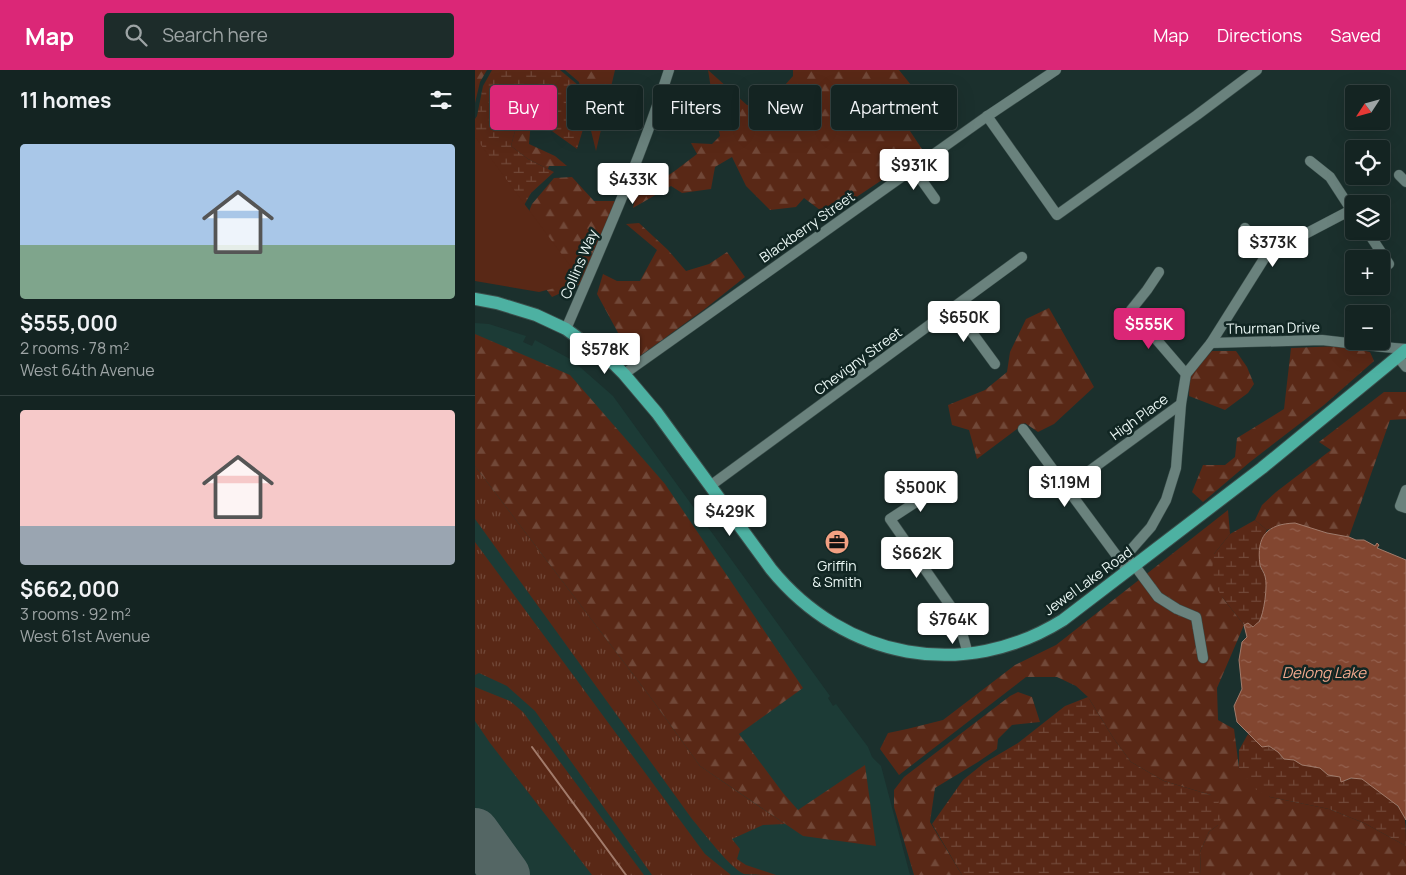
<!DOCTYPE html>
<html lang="en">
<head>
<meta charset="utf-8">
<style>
  :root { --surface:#142422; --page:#1d2c2a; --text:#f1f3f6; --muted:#9da4a5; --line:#334140; --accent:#db2777 }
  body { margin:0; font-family:Manrope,sans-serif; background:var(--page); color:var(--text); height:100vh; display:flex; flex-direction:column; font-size:19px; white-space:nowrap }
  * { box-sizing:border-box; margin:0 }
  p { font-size:16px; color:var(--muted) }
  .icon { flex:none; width:28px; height:28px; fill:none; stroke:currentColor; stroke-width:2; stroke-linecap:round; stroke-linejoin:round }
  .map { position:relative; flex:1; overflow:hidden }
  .sheet { display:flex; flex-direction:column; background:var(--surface); width:475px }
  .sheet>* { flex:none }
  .banner { position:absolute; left:15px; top:15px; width:475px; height:45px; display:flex; gap:10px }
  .needle { width:32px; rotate:234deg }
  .controls { position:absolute; left:870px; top:15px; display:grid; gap:10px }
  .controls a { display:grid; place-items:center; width:45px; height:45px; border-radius:5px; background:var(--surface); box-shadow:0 5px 20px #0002,0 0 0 1px var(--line); font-size:25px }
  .price { position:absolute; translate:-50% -42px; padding:0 11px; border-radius:5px; background:#fff; color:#222; font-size:16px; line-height:32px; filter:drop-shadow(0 1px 2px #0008) }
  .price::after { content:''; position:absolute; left:50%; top:30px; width:15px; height:11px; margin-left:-8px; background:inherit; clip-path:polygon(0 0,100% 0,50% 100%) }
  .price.on { background:var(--accent); color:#fff }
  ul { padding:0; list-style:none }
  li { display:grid; align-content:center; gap:10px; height:265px; padding:0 20px }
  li+li { border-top:1px solid var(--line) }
  li span { display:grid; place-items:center; height:155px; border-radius:5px; color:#555 }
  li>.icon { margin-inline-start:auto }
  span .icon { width:90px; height:90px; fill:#fffc; stroke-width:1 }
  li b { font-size:21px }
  h2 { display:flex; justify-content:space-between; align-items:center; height:60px; padding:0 20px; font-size:21px }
  .chip { padding:0 18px; border-radius:5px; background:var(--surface); box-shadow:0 5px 20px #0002,0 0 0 1px var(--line); font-size:18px; line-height:45px }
  .chip.on { background:var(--accent); color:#fff }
  header { display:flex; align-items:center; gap:30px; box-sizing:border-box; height:70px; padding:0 25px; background:var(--accent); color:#fff }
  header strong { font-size:24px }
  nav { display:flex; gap:28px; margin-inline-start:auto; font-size:18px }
  .search { width:350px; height:45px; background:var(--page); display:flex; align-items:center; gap:12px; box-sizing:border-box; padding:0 18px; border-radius:5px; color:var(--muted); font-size:19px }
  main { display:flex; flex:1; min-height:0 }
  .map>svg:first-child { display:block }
  .built { fill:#1c3b36 }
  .grass { fill:url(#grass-tufts) }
  .forest { fill:url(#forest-firs) }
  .wetland { fill:url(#wetland-marsh) }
  .park { fill:#592816 }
  .water { fill:url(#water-ripples); stroke:#a27b6b }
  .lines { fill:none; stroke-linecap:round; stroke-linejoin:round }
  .stream { stroke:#a27b6b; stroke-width:2 }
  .taxiway { stroke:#546664; stroke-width:19 }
  .runway { stroke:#546664; stroke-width:48 }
  .minor-casing { stroke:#3b4e4b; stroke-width:11 }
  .major-casing { stroke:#3b4e4b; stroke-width:14 }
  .minor { stroke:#6a827d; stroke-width:10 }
  .major { stroke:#4db1a2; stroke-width:12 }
  .labels { text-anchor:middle; stroke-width:5; stroke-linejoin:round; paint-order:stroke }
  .street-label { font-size:14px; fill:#ebf8f5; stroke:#112623 }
  .poi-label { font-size:14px; fill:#ebf8f5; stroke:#112623 }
  .water-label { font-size:15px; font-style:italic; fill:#f4aa8f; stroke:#112623 }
</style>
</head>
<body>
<header>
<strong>Map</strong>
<div class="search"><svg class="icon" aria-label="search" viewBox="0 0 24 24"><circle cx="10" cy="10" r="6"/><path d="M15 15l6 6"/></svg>Search here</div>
<nav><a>Map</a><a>Directions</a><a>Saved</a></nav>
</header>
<main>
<section class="sheet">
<h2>11 homes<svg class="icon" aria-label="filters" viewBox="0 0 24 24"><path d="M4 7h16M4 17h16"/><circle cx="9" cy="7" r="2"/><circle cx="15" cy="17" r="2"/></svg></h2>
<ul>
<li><span style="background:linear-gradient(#a9c7e8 65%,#7fa58c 0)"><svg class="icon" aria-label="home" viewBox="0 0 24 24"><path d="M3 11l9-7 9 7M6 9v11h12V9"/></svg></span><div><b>$555,000</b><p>2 rooms · 78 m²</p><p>West 64th Avenue</p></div></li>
<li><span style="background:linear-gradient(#f6c9c9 75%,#9aa5b1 0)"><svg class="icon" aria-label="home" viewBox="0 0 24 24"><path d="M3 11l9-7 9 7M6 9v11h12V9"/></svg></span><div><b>$662,000</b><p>3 rooms · 92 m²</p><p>West 61st Avenue</p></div></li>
</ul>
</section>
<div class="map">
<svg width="931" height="805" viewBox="0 0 931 805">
  <defs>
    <pattern id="grass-tufts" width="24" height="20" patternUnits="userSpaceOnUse" patternTransform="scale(1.25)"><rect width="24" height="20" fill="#592816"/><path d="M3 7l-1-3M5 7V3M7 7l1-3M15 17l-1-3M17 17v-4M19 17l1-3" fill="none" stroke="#714838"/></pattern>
    <pattern id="forest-firs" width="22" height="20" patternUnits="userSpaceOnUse" patternTransform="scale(1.25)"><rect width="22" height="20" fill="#592816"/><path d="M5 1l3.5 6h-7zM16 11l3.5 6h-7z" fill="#714838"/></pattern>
    <pattern id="wetland-marsh" width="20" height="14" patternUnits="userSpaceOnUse" patternTransform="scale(1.25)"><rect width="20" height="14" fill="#592816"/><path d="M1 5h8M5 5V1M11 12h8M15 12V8" fill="none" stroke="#714838"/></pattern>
    <pattern id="water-ripples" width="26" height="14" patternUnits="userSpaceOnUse" patternTransform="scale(1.25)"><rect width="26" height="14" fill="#824630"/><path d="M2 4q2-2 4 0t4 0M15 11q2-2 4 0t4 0" fill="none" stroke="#94614f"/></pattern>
  </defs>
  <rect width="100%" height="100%" fill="#1b302d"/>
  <!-- built -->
  <path class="built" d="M0,253L14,254L51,266L48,272L57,276L60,270L97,290L138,326L355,626L353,628L358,636L361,634L393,677L397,687L406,696L435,805H0Z"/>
  <!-- grass -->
  <g class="grass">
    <path d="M0,396L176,628L225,696L310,754L288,755L257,769L265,779L262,789L271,795L301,805C293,805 275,805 269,804C255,798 228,762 217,749L0,449Z"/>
    <path d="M0,472L230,784L256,805H177L60,641L32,616L4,603L0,605Z"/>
    <path d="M0,617L35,631L48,642L169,805H117L15,673L0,651Z"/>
  </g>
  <!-- forest -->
  <g class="forest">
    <path d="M0,0H12L5,12L0,33Z"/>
    <path d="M90,0H140L121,81L104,12Z"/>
    <path d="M233,0L272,35L294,33L318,6V0H424L452,35L431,55L449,82L353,146L329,128L321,137L295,140L271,116L257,87L240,97L236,119L207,123L196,116L158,138L160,128L201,100L222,84L216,73L237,74L245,66L238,31Z"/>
    <path d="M44,46L56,51L54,74L80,86L92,96H74L73,99L53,89L36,76Z"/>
    <path d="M97,107L119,131H140L108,213L77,227L53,195L49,154L57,134L79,108Z"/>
    <path d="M164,153L193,180L211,201L234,194L252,182L270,207L231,238L161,289L148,272L122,224L128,204L142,211H165L182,180L151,154Z"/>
    <path d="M574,238L619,317L579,354L563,362L550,353L502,389L494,360L477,355L473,335L510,320L532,302L535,282L551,249Z"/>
    <path d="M0,264L95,305L190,414L328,618L264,664L308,723L323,740L390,695L401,776L328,766L225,696L176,628L0,396Z"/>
    <path d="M865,276L895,282L899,291L849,335L775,392L728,432L717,422L728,395H750L760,387L762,368L809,339L816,278Z"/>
    <path d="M737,281H761L772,297L779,314L773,323L750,340L714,326L715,306Z"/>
    <path d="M909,322H931V349L915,350L874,467L807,454L792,460L780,450L787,435L801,422L856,380L844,372Z"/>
    <path d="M753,440L755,464L739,484L747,527L769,555L742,618L743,650L759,659L764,698L795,727L854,739L889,753L931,776V805H726L725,782L734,762L743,755L736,725L689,711L656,692L639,669L613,627L601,616L582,607H551L424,705L405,679L413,663L432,659L468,650L540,595L581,575Z"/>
    <path d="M543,622L557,627L565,652L537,655L523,669L522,679L503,692L460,718L455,752L487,805H439L419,737V720L429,707L535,626Z"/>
  </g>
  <!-- wetland -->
  <g class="wetland">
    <path d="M17,0H85L103,15L109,56L102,79L77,61L44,46L36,76L53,89L79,102L56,123L43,146L0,171V49L2,46L8,16Z"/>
    <path d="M780,450L792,460L785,474V497L791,507V523L788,543L784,552L778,557L773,553L769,555L747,527L736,508L739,484L755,464Z"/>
    <path d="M613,627L639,669L656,692L689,711L736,725L743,730L747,747L743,755L734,762L725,782L726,805H487L457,754L488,710L509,693L543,673L590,636Z"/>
    <path d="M773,664L787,676H794L803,682L809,689L819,690L827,695L845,698L853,705L865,707L870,711C875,708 882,707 888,709C899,714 924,735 929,745C931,754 931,766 931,776L889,753L854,739L795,727L780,719L764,698V680Z"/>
  </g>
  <!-- park -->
  <path class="park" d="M0,67L105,209L88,216L64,222L0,211Z"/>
  <!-- water -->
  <path class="water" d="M820,453L852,463L874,467L881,470H889L900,476L902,473L904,475L902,478L931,490V750L923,736L887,709L876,708L866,712L865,707L853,705L845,698L827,695L819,690L809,689L803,682L794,676L787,677L762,652L759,636L767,619L764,590L767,572L772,567L769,555L773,553L778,557C778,557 783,552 784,552C789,544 793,515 790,506C789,502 786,499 785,495C781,466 792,454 820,453Z"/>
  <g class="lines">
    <!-- stream -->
    <path class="stream" d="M57,677L151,805"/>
    <!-- taxiway -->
    <path class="taxiway" d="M0,791L28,805"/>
    <!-- runway -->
    <path class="runway" d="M0,762L31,805"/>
    <defs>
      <g id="minor">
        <path d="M512,46L582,145L722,45L782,0"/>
        <path d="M179,48L209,52"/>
        <path d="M835,91L855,107L879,144"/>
        <path d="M438,98L460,129"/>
        <path d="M924,105L931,112"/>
        <path d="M770,158L792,184"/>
        <path d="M892,161L914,194L906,199"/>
        <path d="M684,202L672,220L656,240L711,304"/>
        <path d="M479,238L520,294"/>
        <path d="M91,259C128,173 166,88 194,0"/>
        <path d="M736,273L847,270L908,277L931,279"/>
        <path d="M923,287L931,297"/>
        <path d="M149,304L511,47L581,0"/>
        <path d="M548,359L653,501"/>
        <path d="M235,416L547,187"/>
        <path d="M464,417L415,449L479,541L486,559L493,584"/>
        <path d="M591,418L706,334"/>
        <path d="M931,420L925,436L931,438"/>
        <path d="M660,496L683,527L702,539L721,547L728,588"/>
        <path d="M653,501L654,482L676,457L691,430L701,398L706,334L711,304L736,273L792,184L876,140"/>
      </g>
      <path id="major" d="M0,229L22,233L61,245L91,259L140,295L149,304L182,343L296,499C369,589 489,612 588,550L787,398L931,280"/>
    </defs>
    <!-- minor casing -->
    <use href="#minor" class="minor-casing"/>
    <!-- major casing -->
    <use href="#major" class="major-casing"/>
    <!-- minor -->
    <use href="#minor" class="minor"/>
    <!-- major -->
    <use href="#major" class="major"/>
  </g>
  <!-- icons -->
  <defs>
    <symbol id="office-disc" viewBox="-11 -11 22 22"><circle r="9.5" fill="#f3a082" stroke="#112623"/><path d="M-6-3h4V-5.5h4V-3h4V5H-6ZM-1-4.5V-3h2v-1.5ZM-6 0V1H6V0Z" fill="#111"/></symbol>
  </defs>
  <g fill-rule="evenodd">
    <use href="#office-disc" x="348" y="458" width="28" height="28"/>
  </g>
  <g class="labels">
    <!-- street labels -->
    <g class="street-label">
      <text transform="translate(332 157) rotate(-35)" y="5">Blackberry Street</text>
      <text transform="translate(104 194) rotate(-67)" y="5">Collins Way</text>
      <text transform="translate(798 258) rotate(-1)" y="5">Thurman Drive</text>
      <text transform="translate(383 291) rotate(-36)" y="5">Chevigny Street</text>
      <text transform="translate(664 347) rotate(-36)" y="5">High Place</text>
      <text transform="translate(613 511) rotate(-36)" y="5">Jewel Lake Road</text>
    </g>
    <!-- poi labels -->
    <g class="poi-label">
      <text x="362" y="501">Griffin<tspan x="362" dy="16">&amp; Smith</tspan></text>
    </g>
    <!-- water labels -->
    <g class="water-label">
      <text x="849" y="608">Delong Lake</text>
    </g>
  </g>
</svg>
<div class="controls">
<a><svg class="needle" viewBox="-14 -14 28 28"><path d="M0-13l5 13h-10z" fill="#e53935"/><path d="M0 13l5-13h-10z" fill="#9da4a5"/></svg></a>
<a><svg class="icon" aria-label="locate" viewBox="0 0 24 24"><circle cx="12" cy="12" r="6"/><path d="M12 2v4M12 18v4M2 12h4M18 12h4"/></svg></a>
<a><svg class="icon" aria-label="layers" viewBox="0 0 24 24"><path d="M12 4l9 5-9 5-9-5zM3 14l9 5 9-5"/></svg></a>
<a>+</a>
<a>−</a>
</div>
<b class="price" style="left:439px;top:121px">$931K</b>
<b class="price" style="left:158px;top:135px">$433K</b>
<b class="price" style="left:798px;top:198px">$373K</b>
<b class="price" style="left:489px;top:273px">$650K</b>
<b class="price on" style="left:674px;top:280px">$555K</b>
<b class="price" style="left:130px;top:305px">$578K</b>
<b class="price" style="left:590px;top:438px">$1.19M</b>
<b class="price" style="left:446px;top:443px">$500K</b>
<b class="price" style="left:255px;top:467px">$429K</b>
<b class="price" style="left:442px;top:509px">$662K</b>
<b class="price" style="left:478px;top:575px">$764K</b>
<div class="banner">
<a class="chip on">Buy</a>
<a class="chip">Rent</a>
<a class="chip">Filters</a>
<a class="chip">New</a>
<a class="chip">Apartment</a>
</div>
</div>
</main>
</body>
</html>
